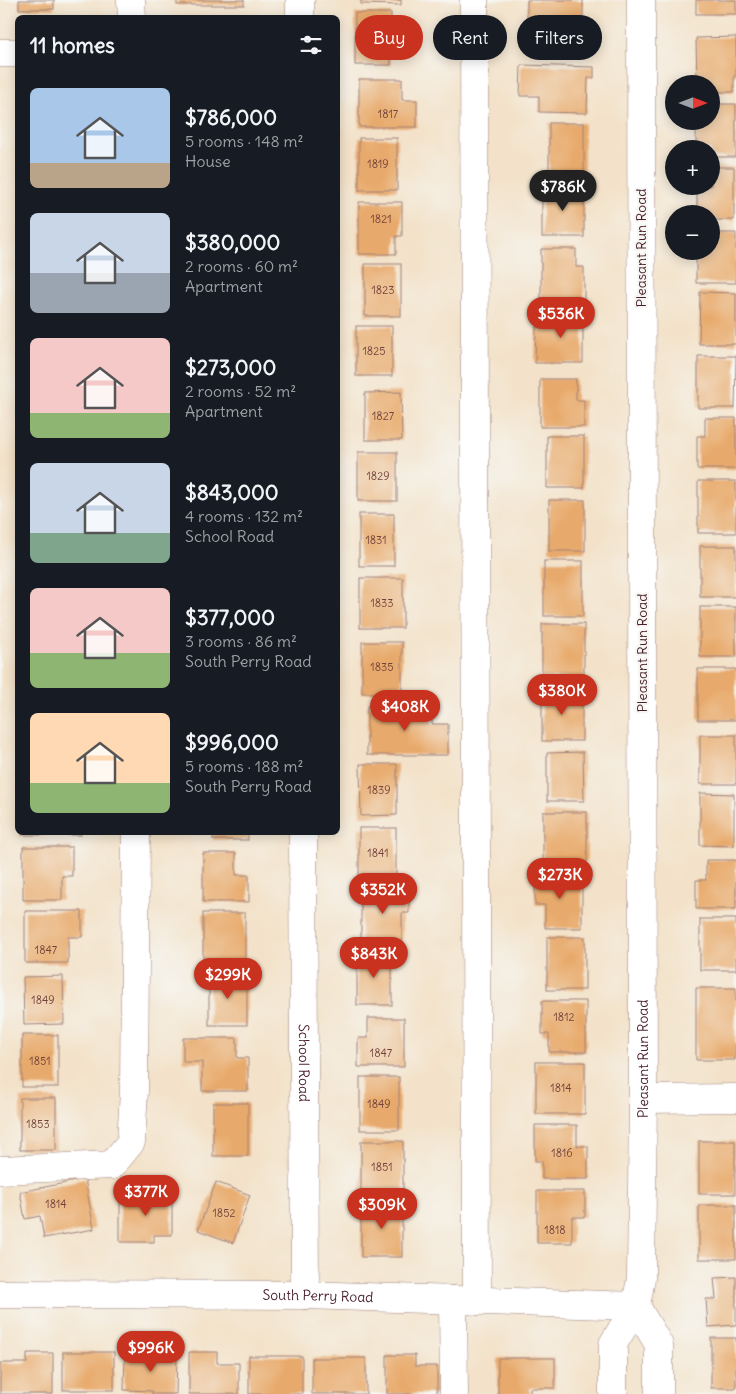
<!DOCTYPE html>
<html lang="en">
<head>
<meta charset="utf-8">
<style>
  :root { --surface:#171b24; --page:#242831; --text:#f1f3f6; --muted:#9ea1a6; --accent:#c8321e }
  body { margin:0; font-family:Delius,sans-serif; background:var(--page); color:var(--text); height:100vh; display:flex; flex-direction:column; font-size:19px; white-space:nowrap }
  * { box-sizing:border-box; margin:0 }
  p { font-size:16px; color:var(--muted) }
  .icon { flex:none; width:28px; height:28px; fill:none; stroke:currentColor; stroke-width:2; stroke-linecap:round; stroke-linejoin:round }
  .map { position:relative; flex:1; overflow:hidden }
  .panel { position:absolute; left:15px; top:15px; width:325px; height:820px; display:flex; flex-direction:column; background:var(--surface); border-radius:8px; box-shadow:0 2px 12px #0003 }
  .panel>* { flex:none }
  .top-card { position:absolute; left:355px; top:15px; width:305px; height:45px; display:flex; gap:10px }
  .needle { width:32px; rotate:90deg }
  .controls { position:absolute; left:665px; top:75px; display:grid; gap:10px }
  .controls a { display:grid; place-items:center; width:55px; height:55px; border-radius:50%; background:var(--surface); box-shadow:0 2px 12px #0003; font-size:25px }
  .price { position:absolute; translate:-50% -42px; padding:0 11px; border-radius:18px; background:var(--accent); color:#fff; font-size:16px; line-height:32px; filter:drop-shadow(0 1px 2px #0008) }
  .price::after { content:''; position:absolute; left:50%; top:30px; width:15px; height:11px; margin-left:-8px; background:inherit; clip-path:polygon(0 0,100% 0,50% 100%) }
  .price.selected { background:#222; color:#fff }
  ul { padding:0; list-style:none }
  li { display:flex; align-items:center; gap:15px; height:125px; padding:0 15px }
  li span { display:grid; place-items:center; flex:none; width:140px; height:100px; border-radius:8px; color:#555 }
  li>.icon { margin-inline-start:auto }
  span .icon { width:60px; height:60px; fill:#fffc; stroke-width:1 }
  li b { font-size:21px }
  h2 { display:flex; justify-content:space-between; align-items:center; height:60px; padding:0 15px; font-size:21px }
  .chip { padding:0 18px; border-radius:22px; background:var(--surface); box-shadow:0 2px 12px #0003; font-size:18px; line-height:45px }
  .chip.selected { background:var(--accent); color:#fff }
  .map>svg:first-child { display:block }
  .building { fill:#e8aa6c }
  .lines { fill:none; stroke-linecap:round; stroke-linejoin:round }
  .minor-casing { stroke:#9e807a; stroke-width:29 }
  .minor { stroke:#fff; stroke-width:28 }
  .labels { text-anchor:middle; stroke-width:4.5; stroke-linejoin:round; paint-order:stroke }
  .number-label { font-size:11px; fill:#72423b }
  .street-label { font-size:14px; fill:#4a1f2b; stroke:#f6f6f2 }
</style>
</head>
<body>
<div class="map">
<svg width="736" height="1394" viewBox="0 0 736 1394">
  <rect width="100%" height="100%" fill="#f6f6f2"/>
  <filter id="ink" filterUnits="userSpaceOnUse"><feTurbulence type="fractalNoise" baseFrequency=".02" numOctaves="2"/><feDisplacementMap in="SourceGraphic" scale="10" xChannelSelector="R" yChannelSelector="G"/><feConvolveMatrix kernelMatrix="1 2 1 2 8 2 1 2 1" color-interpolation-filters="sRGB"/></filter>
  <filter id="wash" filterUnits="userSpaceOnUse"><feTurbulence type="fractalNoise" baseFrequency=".0096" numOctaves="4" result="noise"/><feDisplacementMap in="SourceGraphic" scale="20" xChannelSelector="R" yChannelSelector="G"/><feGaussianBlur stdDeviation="1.12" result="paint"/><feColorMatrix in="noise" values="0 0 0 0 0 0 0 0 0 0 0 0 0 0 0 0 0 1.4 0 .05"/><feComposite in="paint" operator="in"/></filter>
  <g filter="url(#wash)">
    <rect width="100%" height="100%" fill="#f3e2c9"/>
    <g id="blocks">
      <!-- building -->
      <g class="building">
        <rect x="19" y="0" width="35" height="9"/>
        <rect x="177" y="0" width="67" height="5"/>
        <path d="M361,0H401V5L361,4Z"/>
        <path d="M527,0H583V50H547V28H527Z"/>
        <rect x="696" y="0" width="40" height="14"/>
        <rect x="355" y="13" width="36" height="52"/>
        <path d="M736,37V76H734V92H711V84H697L696,38Z"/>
        <path d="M521,65L594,67V78H588L587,113L539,112V96H520Z"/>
        <path d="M359,79H402V100H417V127H359Z"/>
        <path d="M711,104H736V157H711V149H696V121H711Z"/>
        <rect x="549" y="123" width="35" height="52"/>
        <rect x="359" y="138" width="38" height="52"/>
        <path d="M711,167H734V220H711V214H697V186H711Z"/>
        <rect x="542" y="186" width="42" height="51"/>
        <path d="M359,202H402V236H396V254H359Z"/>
        <path d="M711,233H736V283H696V254H706V251H711Z"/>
        <path d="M541,249H576V267H584V302H541Z"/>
        <rect x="365" y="264" width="36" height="52"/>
        <path d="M700,292L736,293V344H699Z"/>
        <path d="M547,312H583V363H535L536,327H547Z"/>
        <rect x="356" y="326" width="36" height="50"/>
        <path d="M698,356H736L735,408H698Z"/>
        <path d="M540,379H576V400H584V427H540Z"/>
        <path d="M401,392L402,440H365V393Z"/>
        <path d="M705,418H736V469H697V436H705Z"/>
        <rect x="547" y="436" width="37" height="52"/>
        <rect x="358" y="452" width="39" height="49"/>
        <rect x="698" y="481" width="38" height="52"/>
        <rect x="549" y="500" width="36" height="51"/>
        <rect x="359" y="514" width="35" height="52"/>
        <rect x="700" y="546" width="36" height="51"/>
        <rect x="544" y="561" width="39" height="55"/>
        <rect x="360" y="578" width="43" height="50"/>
        <rect x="700" y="607" width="36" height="50"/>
        <rect x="542" y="624" width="42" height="54"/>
        <rect x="362" y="642" width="40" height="51"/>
        <rect x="698" y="669" width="38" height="51"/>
        <rect x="542" y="692" width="40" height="49"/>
        <path d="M367,706H432V724H448V755H367Z"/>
        <rect x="700" y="735" width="36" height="49"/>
        <path d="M583,752L584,801H547V753Z"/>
        <path d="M360,764H397V815L361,816Z"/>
        <path d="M700,793L734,794V846L700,845Z"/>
        <rect x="543" y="812" width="44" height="50"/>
        <rect x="359" y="828" width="37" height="50"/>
        <rect x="22" y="832" width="59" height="3"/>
        <rect x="213" y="832" width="35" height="8"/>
        <path d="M23,847H72V876H62V900H23Z"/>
        <path d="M203,853H236V875H249V902H203Z"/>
        <path d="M706,860H736V909H696V880H706Z"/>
        <path d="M535,876H582V928H545V905H535Z"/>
        <path d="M361,890H409V913H402V943H361Z"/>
        <path d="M25,911H82V937H68V963H25Z"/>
        <rect x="203" y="913" width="42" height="52"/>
        <rect x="700" y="919" width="36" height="51"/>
        <rect x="547" y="937" width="38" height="53"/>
        <rect x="357" y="953" width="35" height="52"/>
        <path d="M63,976L64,1024L24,1025L23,977Z"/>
        <rect x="209" y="976" width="38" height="49"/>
        <path d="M696,988H736L735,1060H696Z"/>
        <path d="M542,1001H586V1052H549V1034H542Z"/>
        <path d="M368,1018H404V1067H358V1038H368Z"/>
        <rect x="22" y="1035" width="36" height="52"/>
        <path d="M183,1038H237V1058H248V1091H202V1062H183Z"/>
        <rect x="536" y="1062" width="49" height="52"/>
        <rect x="360" y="1077" width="39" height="53"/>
        <rect x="20" y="1098" width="36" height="52"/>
        <rect x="213" y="1103" width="35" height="53"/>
        <path d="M535,1125H577V1146H588V1179H542V1161H535Z"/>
        <rect x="361" y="1141" width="42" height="52"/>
        <rect x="699" y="1141" width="36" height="53"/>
        <path d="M85,1179L94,1229L44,1238L40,1216L25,1219L20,1192Z"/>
        <path d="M216,1182L250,1195L233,1243L198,1230Z"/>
        <path d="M154,1189H172V1235H154V1242H120V1198H154Z"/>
        <path d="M537,1191H585V1217H572V1243H537Z"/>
        <rect x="361" y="1203" width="41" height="54"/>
        <rect x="699" y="1205" width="37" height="54"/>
        <path d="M736,1277V1325L708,1327L706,1299H716L714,1278Z"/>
        <rect x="711" y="1338" width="25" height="50"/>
        <rect x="63" y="1352" width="51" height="38"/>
        <path d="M189,1352H217V1363H239V1394H189Z"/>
        <path d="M27,1353H53V1394H0V1363H27Z"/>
        <path d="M125,1354L177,1355L176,1394H152V1391L124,1390Z"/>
        <path d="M387,1355H415V1366H437V1394H387Z"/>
        <rect x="249" y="1356" width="53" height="38"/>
        <rect x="312" y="1358" width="54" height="36"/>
        <path d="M498,1358H555V1388H530V1394H498Z"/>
      </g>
    </g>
  </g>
  <g filter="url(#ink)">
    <use href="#blocks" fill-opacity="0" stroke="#9e807a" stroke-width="1"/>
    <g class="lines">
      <defs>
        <g id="minor">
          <path d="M131,0L132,18"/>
          <path d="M474,0L477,1301"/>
          <path d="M300,18V0"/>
          <path d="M0,53H18"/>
          <path id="s1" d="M303,832L305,1295"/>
          <path d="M643,1099L736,1098"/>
          <path d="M0,1170L112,1165L131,1142L134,1091L136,832"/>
          <path id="s2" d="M0,1294L305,1295L636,1306"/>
          <path d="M453,1300L454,1394"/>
          <path d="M636,1306L659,1345V1394"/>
          <path id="s3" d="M613,1394V1344L636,1306L641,1278L643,1099L641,0"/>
        </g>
      </defs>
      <!-- minor casing -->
      <use href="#minor" class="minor-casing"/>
      <!-- minor -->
      <use href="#minor" class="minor"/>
    </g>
  </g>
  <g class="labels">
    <!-- number labels -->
    <g class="number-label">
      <text x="388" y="118">1817</text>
      <text x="378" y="168">1819</text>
      <text x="381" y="223">1821</text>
      <text x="383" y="294">1823</text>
      <text x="374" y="355">1825</text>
      <text x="383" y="420">1827</text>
      <text x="378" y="480">1829</text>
      <text x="376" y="544">1831</text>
      <text x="382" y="607">1833</text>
      <text x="382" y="671">1835</text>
      <text x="379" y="794">1839</text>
      <text x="378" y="857">1841</text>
      <text x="46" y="954">1847</text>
      <text x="43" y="1004">1849</text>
      <text x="564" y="1021">1812</text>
      <text x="381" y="1057">1847</text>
      <text x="40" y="1065">1851</text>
      <text x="561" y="1092">1814</text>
      <text x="379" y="1108">1849</text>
      <text x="38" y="1128">1853</text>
      <text x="562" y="1157">1816</text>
      <text x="382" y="1171">1851</text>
      <text x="56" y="1208">1814</text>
      <text x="224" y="1217">1852</text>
      <text x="555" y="1234">1818</text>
    </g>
    <!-- street labels -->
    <g class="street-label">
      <text transform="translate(641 248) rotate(-90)" y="5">Pleasant Run Road</text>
      <text transform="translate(642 653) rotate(-90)" y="5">Pleasant Run Road</text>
      <text dy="5" stroke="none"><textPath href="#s3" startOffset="342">Pleasant Run Road</textPath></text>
      <text dy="5" stroke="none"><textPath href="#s1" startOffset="231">School Road</textPath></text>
      <text dy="5" stroke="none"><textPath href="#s2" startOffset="318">South Perry Road</textPath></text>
    </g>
  </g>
</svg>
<div class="controls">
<a><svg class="needle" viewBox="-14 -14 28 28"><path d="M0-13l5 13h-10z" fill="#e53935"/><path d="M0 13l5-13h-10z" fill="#9ea1a6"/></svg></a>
<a>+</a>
<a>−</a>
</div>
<b class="price selected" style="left:563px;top:212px">$786K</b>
<b class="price" style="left:561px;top:339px">$536K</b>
<b class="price" style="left:562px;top:716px">$380K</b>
<b class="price" style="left:405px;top:732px">$408K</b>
<b class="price" style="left:560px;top:900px">$273K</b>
<b class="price" style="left:383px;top:915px">$352K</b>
<b class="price" style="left:374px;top:979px">$843K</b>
<b class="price" style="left:228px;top:1000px">$299K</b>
<b class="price" style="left:146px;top:1217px">$377K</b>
<b class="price" style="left:382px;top:1230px">$309K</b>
<b class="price" style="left:151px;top:1373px">$996K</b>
<div class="top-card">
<a class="chip selected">Buy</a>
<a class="chip">Rent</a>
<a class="chip">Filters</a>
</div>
<section class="panel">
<h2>11 homes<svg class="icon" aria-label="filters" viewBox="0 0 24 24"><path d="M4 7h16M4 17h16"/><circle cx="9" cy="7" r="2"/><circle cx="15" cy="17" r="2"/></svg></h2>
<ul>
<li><span style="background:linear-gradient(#a9c7e8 75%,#b9a48a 0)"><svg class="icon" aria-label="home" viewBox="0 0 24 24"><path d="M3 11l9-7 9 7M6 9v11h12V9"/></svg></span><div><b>$786,000</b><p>5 rooms · 148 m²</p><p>House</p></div></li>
<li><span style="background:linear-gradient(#c9d6e8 60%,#9aa5b1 0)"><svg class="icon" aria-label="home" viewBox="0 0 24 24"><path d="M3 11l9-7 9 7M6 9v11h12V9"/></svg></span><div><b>$380,000</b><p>2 rooms · 60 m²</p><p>Apartment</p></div></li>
<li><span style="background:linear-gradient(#f6c9c9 75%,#8fb573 0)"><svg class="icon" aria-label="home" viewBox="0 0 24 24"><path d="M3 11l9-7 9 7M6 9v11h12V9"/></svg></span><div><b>$273,000</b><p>2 rooms · 52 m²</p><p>Apartment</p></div></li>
<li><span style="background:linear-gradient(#c9d6e8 70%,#7fa58c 0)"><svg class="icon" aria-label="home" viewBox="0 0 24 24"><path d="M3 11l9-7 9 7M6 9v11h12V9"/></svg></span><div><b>$843,000</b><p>4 rooms · 132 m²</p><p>School Road</p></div></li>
<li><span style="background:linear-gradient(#f6c9c9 65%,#8fb573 0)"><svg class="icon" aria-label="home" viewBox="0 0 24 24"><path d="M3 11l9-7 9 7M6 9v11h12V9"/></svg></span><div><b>$377,000</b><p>3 rooms · 86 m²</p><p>South Perry Road</p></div></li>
<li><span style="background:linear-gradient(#ffd9b3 70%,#8fb573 0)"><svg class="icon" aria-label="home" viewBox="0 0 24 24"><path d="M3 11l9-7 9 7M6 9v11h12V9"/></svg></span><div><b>$996,000</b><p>5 rooms · 188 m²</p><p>South Perry Road</p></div></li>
</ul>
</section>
</div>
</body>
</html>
